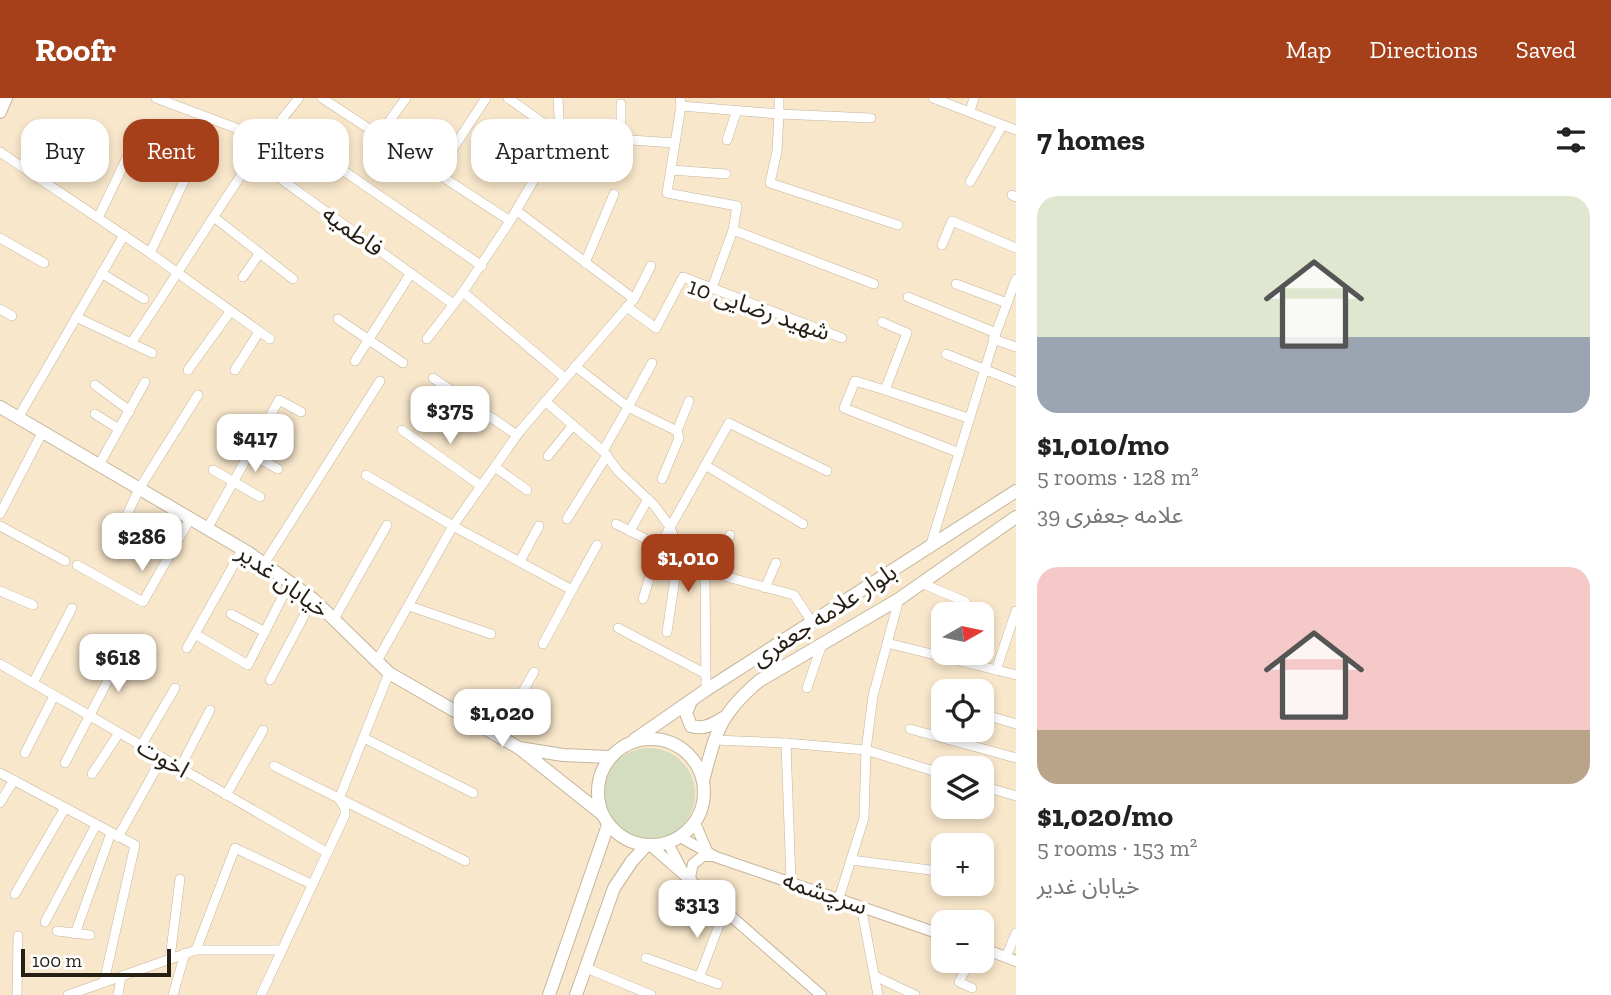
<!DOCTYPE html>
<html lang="en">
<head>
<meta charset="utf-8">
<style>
  :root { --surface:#fff; --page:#f6f6f6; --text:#222; --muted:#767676; --accent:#a6401a }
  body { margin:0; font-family:"Zilla Slab","Noto Sans Arabic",serif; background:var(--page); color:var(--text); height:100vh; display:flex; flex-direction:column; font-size:26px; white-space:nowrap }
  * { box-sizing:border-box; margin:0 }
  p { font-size:23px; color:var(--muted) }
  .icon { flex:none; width:38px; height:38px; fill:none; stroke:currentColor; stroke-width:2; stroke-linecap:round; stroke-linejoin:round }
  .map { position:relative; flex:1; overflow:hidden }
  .sheet { display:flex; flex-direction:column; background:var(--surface); width:595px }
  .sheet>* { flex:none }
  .guide { position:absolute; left:21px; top:21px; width:665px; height:63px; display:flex; gap:14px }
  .needle { width:46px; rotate:81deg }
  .controls { position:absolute; left:931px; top:504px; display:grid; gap:14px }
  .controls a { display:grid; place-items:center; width:63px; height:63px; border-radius:14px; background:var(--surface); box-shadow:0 4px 10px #0003; font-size:35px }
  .scale { position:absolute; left:21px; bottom:18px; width:150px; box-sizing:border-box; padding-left:7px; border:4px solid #251f14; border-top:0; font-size:19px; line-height:24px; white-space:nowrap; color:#251f14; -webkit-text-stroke:5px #fff; paint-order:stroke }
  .price { position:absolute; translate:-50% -60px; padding:0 16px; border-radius:14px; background:#fff; color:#222; font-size:23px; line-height:46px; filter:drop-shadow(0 2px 4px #0008) }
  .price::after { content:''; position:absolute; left:50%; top:42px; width:21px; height:16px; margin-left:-10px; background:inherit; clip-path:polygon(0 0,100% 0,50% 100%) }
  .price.selected { background:var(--accent); color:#fff }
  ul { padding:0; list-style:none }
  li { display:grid; align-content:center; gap:14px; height:371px; padding:0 21px }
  li span { display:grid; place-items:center; height:217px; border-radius:21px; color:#555 }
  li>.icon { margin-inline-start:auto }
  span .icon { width:126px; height:126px; fill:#fffc; stroke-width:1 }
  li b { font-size:30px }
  h2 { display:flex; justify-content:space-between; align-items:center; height:84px; padding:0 21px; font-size:30px }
  .tag { padding:0 24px; border-radius:21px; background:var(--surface); box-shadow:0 4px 10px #0003; font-size:24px; line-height:63px }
  .tag.selected { background:var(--accent); color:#fff }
  header { display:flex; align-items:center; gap:42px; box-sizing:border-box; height:98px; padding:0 35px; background:var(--accent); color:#fff }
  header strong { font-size:33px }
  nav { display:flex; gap:38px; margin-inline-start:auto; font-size:24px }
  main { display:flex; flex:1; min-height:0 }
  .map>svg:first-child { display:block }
  .green { fill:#d4ddc0 }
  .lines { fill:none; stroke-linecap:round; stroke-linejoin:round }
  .minor-casing { stroke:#c5b59a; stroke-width:10 }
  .tertiary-casing { stroke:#c5b59a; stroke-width:12 }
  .secondary-casing { stroke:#c5b59a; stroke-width:14 }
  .minor { stroke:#fff; stroke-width:9 }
  .tertiary { stroke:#fff; stroke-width:10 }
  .secondary { stroke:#fff; stroke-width:12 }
  .labels { text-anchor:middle; stroke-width:7; stroke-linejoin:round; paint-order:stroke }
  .street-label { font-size:24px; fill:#251f14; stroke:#fff }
</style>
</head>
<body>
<header>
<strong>Roofr</strong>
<nav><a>Map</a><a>Directions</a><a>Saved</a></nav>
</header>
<main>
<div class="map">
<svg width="1016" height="897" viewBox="0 0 1016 897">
  <rect width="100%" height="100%" fill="#f8e7cb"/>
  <!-- green -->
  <circle class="green" cx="649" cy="696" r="46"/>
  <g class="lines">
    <defs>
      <g id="minor">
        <path d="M156,0L265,41"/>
        <path d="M322,0L510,123"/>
        <path d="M508,0L560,37L674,45"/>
        <path d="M558,0L560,37L510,123L463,194L565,280"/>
        <path d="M680,0L681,8L667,95L737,108L733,132L712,190"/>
        <path d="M933,0L1016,32"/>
        <path d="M681,8L779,16V0"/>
        <path d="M970,13L974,0"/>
        <path d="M871,20L779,16L777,53L770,85L898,127"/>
        <path d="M277,27L482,168"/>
        <path d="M379,37L406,0"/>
        <path d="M621,41V6"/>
        <path d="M727,42L737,12"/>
        <path d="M0,54L150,155L270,241"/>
        <path d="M252,60L453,206"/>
        <path d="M671,72L726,76"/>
        <path d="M437,75L486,0"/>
        <path d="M41,80L65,34"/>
        <path d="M970,84L1002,28"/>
        <path d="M1012,97L1016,99"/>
        <path d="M98,120L132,49"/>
        <path d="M215,120L293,181"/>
        <path d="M733,132L874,186"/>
        <path d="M0,140L44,165"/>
        <path d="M942,147L952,123L1016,150"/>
        <path d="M150,155L186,79"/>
        <path d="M585,165L614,96"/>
        <path d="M101,175L144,201"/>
        <path d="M243,179L260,155"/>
        <path d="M956,186L1007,205"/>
        <path d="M908,199L996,235"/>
        <path d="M634,201L651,168"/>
        <path d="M627,209L656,230L683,179L842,240"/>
        <path d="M0,211L12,218"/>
        <path d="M76,219L152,255"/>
        <path d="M338,221L403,265"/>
        <path d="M882,224L907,235L885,292L968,320"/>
        <path d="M427,241L463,194"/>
        <path d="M993,241L1016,249"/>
        <path d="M131,245C187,164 236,76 299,0"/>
        <path d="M946,256L1016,284"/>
        <path d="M355,263L411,175"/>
        <path d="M652,265L628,309L677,333"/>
        <path d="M575,268L628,309L603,353"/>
        <path d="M188,272L230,214"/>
        <path d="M235,272L259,234"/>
        <path d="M433,280L517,337"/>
        <path d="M95,287L130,313"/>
        <path d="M885,292L855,283L844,310L957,354"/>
        <path d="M545,303L603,353L618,373L654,407L670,429L679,453L705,473L794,497L812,524"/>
        <path d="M95,316L119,331"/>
        <path d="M18,320L124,137"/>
        <path d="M262,332L290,347"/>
        <path d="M402,332L481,388"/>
        <path d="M249,355L278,371"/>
        <path d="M548,358L573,327"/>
        <path d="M99,367L145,284"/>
        <path d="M705,367L803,426"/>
        <path d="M495,369L527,392"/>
        <path d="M213,372L260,399"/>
        <path d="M366,377L453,428L572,492L543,546"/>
        <path d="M662,381L679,340L677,333L689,303"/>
        <path d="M0,416L43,333"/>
        <path d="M567,421L607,357"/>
        <path d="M616,426L644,440"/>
        <path d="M0,428L65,463"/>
        <path d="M207,431L279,302L301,314"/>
        <path d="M630,433L648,401"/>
        <path d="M117,438L139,391L198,297"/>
        <path d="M930,449L996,235L1016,181"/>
        <path d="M520,463L539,428"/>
        <path d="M264,466L380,283"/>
        <path d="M77,467L143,504L190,421"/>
        <path d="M705,473L706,592"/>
        <path d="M712,475L730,437"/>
        <path d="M921,485L966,504"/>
        <path d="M765,490L776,465"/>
        <path d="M572,492L597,447"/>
        <path d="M0,493L33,507"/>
        <path d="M643,501L659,449L729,325L827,373"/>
        <path d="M409,508L491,536"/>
        <path d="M231,516L265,534"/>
        <path d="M334,521L387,427"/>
        <path d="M618,530L706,576"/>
        <path d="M667,534L679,453"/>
        <path d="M195,536L248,567L290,484"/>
        <path d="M887,545L1016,577"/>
        <path d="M98,548L137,570"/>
        <path d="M187,550L242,452"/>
        <path d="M377,563L453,428L520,333L634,201L517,113"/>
        <path d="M0,566L326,754"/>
        <path d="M996,572L1016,513"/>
        <path d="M270,582L313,501"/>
        <path d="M33,585L72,510"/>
        <path d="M807,590L822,546"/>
        <path d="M982,616L1016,626"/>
        <path d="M910,631L1016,660"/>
        <path d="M498,637L534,574"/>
        <path d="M364,640L473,695"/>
        <path d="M714,642L786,645L866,652L943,676"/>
        <path d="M786,645L791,783"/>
        <path d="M141,648L175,590"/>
        <path d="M25,655L54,598"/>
        <path d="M65,665L119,561"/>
        <path d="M274,668L465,763"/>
        <path d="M180,670L210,612"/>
        <path d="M0,675L135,747L104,884"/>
        <path d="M92,676L119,635"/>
        <path d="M982,688L1016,698"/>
        <path d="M226,697L263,632"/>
        <path d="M0,705L14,682"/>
        <path d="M118,739L162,660"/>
        <path d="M851,762L938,773"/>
        <path d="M15,796L65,710"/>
        <path d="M839,800L864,720L866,652L873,598L899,501"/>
        <path d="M861,808L878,897"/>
        <path d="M45,824L96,727"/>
        <path d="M57,833L90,837"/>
        <path d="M75,836L111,735"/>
        <path d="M196,852L235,750L311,786"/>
        <path d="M1006,859L1016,835"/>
        <path d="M170,860L180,781"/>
        <path d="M646,860L718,886"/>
        <path d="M970,863L959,884L972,890"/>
        <path d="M586,870L651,897"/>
        <path d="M875,878L915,897"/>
        <path d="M699,880L724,814"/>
        <path d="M17,897L18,838"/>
        <path d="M68,897L196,852H282"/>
        <path d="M118,897L121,879"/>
        <path d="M173,897L185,855"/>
        <path d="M261,897L345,717V710L339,701L389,575"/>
      </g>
      <g id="tertiary">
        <path d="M695,725L707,753"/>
        <path d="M680,739L716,759L943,837"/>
        <path d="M668,745L683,774"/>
        <path d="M651,748L821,897"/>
        <path d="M694,787L690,779L693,766L703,758H713"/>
        <path d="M982,850L1016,863"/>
      </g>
      <g id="secondary">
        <path d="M0,14L6,0"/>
        <path d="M0,309L249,455L313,501L389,575L519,650"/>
        <path d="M691,603L686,615L691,628C704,632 713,626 723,620"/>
        <circle cx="651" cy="694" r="53"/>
        <path d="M634,642L706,592L1016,393"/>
        <path d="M703,683C716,634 719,617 759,583L899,501L1016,419"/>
        <path d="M602,716L519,650L563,657L609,659"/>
        <path d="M549,897L608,727"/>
        <path d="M576,897L614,790L632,763L646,748"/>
      </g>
    </defs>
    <!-- minor casing -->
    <use href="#minor" class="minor-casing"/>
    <!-- tertiary casing -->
    <use href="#tertiary" class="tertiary-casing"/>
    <!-- secondary casing -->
    <use href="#secondary" class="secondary-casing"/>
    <!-- minor -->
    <use href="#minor" class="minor"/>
    <!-- tertiary -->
    <use href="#tertiary" class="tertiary"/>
    <!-- secondary -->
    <use href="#secondary" class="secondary"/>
  </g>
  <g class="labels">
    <!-- street labels -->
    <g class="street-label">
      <text transform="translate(353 133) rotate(36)" y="8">فاطمیه</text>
      <text transform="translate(759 211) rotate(19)" y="8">شهید رضایی 10</text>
      <text transform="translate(283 483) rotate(36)" y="8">خیابان غدیر</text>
      <text transform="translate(824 517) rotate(-33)" y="8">بلوار علامه جعفری</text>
      <text transform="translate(163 660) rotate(30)" y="8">اخوت</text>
      <text transform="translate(825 795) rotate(19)" y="8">سرچشمه</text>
    </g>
  </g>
</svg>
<div class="controls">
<a><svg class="needle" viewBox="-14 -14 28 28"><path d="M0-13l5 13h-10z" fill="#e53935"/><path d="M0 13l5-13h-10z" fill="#767676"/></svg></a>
<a><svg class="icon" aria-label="locate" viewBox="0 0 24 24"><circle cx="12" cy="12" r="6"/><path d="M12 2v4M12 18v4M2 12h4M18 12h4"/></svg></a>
<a><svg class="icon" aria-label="layers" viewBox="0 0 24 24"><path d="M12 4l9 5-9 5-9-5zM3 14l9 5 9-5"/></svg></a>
<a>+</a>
<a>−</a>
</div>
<div class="scale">100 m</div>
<b class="price" style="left:450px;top:348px">$375</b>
<b class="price" style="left:255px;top:376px">$417</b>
<b class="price" style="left:142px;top:475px">$286</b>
<b class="price selected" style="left:688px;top:496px">$1,010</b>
<b class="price" style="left:118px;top:596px">$618</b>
<b class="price" style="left:502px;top:651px">$1,020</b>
<b class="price" style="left:697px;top:842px">$313</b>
<div class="guide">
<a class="tag">Buy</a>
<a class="tag selected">Rent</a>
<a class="tag">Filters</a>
<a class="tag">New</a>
<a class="tag">Apartment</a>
</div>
</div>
<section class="sheet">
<h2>7 homes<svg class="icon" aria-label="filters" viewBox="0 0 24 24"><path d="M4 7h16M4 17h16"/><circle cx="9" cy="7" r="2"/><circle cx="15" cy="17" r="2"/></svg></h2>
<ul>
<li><span style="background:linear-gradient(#dfe7d0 65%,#9aa5b1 0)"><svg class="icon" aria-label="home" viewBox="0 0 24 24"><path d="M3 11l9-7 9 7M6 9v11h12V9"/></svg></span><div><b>$1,010/mo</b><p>5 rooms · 128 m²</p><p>علامه جعفری 39</p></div></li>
<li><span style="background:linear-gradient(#f6c9c9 75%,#b9a48a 0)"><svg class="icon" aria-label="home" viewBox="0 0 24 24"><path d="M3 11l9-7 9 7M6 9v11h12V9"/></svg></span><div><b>$1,020/mo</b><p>5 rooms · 153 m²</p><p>خیابان غدیر</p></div></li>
</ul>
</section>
</main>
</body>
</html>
